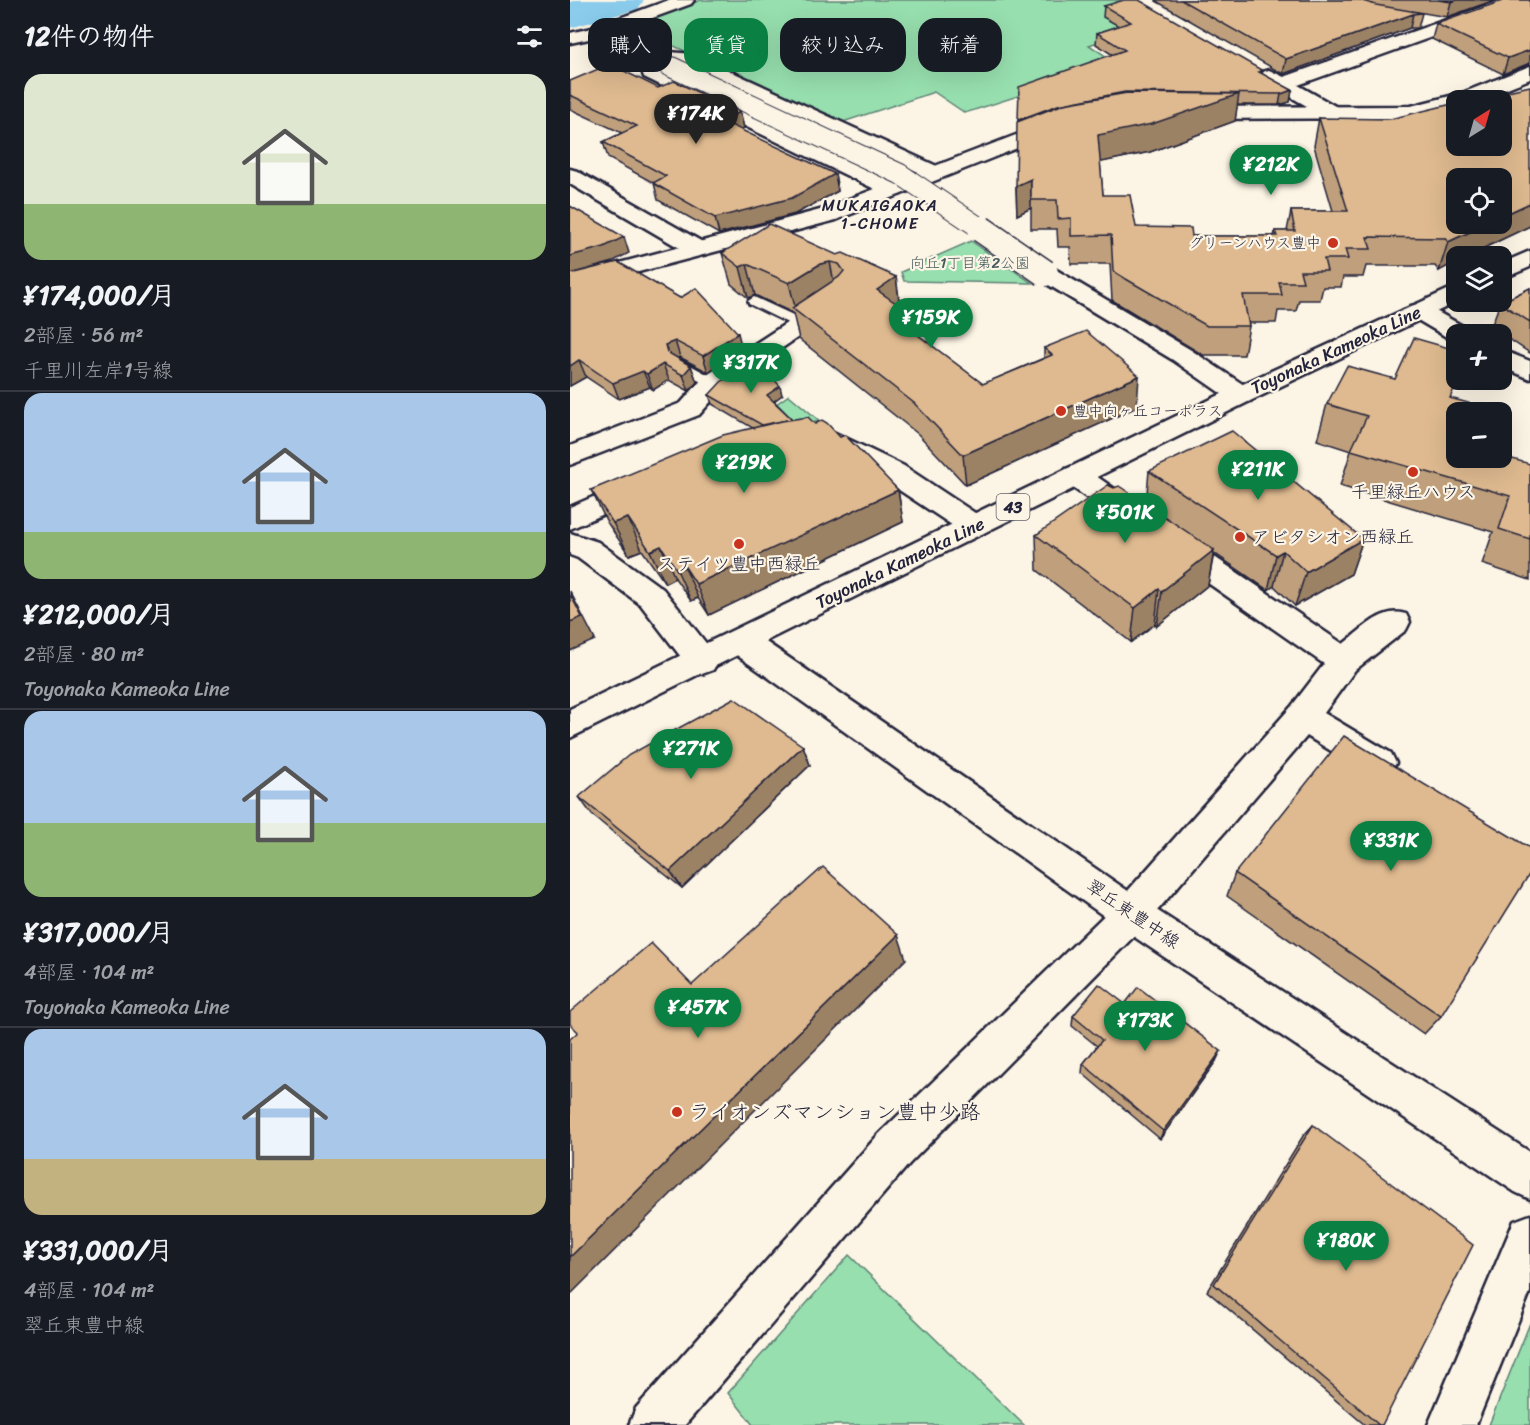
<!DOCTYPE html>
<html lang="ja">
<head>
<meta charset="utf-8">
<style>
  :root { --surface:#171b24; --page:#242831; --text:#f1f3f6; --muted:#9ea1a6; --line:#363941; --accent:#0b8043 }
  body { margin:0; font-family:Sriracha,"Klee One",sans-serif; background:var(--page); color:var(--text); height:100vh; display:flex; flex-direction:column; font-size:22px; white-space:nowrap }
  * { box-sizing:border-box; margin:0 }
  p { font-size:20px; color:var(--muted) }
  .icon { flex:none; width:33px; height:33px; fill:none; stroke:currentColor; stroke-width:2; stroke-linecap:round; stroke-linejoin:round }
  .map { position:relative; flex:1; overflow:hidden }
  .details { display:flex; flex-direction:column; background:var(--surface); width:570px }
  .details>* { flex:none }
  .top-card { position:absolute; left:18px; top:18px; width:570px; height:54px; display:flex; gap:12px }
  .needle { width:39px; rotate:37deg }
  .buttons { position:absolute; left:876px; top:90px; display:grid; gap:12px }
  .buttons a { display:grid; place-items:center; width:66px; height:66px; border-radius:12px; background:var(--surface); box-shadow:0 6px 24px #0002; font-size:30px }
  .price { position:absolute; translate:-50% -51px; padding:0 14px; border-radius:21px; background:var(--accent); color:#fff; font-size:20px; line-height:39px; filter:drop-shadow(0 2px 3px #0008) }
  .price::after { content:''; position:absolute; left:50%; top:36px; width:18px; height:14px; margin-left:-9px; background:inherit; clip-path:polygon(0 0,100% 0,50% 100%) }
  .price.selected { background:#222; color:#fff }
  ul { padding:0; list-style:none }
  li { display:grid; align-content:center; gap:12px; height:318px; padding:0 24px }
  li+li { border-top:2px solid var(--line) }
  li span { display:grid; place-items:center; height:186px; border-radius:18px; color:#555 }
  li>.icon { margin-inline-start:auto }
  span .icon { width:108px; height:108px; fill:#fffc; stroke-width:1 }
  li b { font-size:26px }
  h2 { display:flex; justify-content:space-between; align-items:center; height:72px; padding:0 24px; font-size:26px }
  .chip { padding:0 21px; border-radius:18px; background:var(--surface); box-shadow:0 6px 24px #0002; font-size:21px; line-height:54px }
  .chip.selected { background:var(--accent); color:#fff }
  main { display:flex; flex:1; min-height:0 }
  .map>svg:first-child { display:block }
  .green { fill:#97dfae; stroke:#5c8074; stroke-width:1.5 }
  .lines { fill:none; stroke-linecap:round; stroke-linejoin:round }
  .river { fill:#8bccec; fill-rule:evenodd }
  .lane-casing { stroke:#22223b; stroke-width:4 }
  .street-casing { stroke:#22223b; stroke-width:5 }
  .secondary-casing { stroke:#22223b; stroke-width:5 }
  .primary-casing { stroke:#22223b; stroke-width:5 }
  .lane { fill:#fcf5e5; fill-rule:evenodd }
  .street { fill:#fcf5e5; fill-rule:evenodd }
  .secondary { fill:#fcf5e5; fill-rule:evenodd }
  .primary { fill:#fcf5e5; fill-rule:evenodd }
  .street-bridge-far1-casing { stroke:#22223b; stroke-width:22; stroke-linecap:butt }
  .street-bridge-casing { stroke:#22223b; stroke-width:29; stroke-linecap:butt }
  .street-bridge-far1 { stroke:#fcf5e5; stroke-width:20 }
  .street-bridge { stroke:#fcf5e5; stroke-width:26 }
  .wall { fill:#c0a07c; stroke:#22223b; stroke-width:1.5 }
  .shaded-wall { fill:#9c8265; stroke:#22223b; stroke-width:1.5 }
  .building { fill:#dfba90; stroke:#22223b; stroke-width:1.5 }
  .poi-dot { fill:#c8321e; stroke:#fcf5e5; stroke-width:2 }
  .labels { text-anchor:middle; stroke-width:4.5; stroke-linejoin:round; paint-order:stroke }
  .far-poi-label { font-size:15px; fill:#22223b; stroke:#fcf5e5; text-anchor:end }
  .far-park-label { font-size:15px; fill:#455b5e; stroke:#fcf5e5 }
  .far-neighbourhood-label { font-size:16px; letter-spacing:1.5px; fill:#22223b; stroke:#fcf5e5 }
  .shield { fill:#fcf5e5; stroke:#63616e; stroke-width:1.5 }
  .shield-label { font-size:16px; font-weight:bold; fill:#22223b }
  .street-label { font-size:18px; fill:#22223b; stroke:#fcf5e5 }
  .poi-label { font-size:18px; fill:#22223b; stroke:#fcf5e5 }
  .near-poi-label { font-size:21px; fill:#22223b; stroke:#fcf5e5; text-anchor:start }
</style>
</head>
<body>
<main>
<section class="details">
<h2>12件の物件<svg class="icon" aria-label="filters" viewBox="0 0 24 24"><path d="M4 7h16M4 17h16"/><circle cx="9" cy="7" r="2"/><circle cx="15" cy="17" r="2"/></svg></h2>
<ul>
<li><span style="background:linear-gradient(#dfe7d0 70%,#8fb573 0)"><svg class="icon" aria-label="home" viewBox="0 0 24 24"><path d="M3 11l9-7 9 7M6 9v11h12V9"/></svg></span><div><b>¥174,000/月</b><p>2部屋 · 56 m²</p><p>千里川左岸1号線</p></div></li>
<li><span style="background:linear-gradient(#a9c7e8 75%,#8fb573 0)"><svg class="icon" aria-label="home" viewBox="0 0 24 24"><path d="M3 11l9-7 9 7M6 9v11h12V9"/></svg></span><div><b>¥212,000/月</b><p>2部屋 · 80 m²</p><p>Toyonaka Kameoka Line</p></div></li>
<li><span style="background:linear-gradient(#a9c7e8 60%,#8fb573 0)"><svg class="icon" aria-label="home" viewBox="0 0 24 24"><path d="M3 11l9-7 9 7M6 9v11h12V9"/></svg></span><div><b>¥317,000/月</b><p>4部屋 · 104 m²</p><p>Toyonaka Kameoka Line</p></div></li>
<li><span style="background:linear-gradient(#a9c7e8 70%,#c2b280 0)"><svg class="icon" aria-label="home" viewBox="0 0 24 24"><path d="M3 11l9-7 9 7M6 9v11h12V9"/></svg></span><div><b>¥331,000/月</b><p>4部屋 · 104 m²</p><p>翠丘東豊中線</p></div></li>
</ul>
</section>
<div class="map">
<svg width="960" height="1425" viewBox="0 0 960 1425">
  <rect width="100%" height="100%" fill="#fcf5e5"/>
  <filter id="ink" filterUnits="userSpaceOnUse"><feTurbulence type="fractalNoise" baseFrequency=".0167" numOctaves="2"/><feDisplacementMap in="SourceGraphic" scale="12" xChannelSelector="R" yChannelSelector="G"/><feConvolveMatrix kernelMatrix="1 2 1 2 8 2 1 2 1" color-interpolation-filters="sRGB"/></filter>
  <g filter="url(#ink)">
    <!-- green -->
    <g class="green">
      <path d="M131,0H550L589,22L519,45L548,64L395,113L364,92L270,123L65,28L67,24Z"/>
      <path d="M401,241L462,283L334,281L331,272Z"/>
      <path d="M219,395L251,422L182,421Z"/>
      <path d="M279,1255L454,1425H183L158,1393Z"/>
      <path d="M960,1323V1425H919Z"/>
    </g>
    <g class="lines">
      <!-- river -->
      <path class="river" d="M7,0H74L68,9L0,28V2Z"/>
      <defs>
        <g id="lane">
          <path d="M184,297L236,321L238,324L231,328L226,327L179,304L178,301Z"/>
          <path d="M109,359L148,380L150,383L143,387L138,386L104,366L102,363Z"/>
        </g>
        <g id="street">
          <path d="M99,0H124L121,4L33,36L0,43V33L22,28Z"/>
          <path d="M932,0H957L954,4L728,85L772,110L775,114L772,118H758L705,88L690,76L692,72L699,70L714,77Z"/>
          <path d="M76,50L123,54L371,168L374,172L371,176L364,178L357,176L113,63L87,61L89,70L331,184L334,189L331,194L323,195L315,194L74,77L67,55L70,51Z"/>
          <path d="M0,169L7,171L136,244L139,249L136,254L128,256L120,254L0,184Z"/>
          <path d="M475,266L483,268L621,350L680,389L684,395L680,401L671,403L662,401L603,360L467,278L463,273L467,268Z"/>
          <path d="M263,296L271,298L275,303L271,308L152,389L129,415L0,465V446L111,403L134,377L255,298Z"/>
          <path d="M849,304L857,306L898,329L901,334H886V341L880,339L841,316L837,311L841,306Z"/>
          <path d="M932,350L960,361V379L932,367Z"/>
          <path d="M259,430L334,466L414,519L418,526L414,533L404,536L394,533L314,480L249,445L246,439L249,433Z"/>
          <path d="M506,466L516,469L575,510L579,517L575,524L565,527L555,524L496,483L492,476L496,469Z"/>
          <path d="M69,477L79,480L83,487L79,494L0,529V507Z"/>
          <path d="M0,533L28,542L93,589L143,652L148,661L143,670L132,674L121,670L71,605L8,558L0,555Z"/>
          <path d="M605,534L615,537L773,644C792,630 812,606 836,614L840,622L836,630L785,670L754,713L821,753L826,763L821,773L809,777L797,773L737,736L574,926L339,1164L115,1425H59L66,1408L309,1134L548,902L721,707L754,664L595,553L590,545L595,537Z"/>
          <path d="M960,1215V1292L906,1425H858L944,1221Z"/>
        </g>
        <g id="secondary">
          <path d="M960,66V79L907,100H886V106L841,118L623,119L616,117L613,113L616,109L623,107L841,106L892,93Z"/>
          <path d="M488,119L495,121L498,125L495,129L266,220L0,290V276L250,210Z"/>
          <path d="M172,630L183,633L574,902L960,1152V1199L945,1192L548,926L161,651L156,642L161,633Z"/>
        </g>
        <g id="primary">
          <path d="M960,251V267L932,279V263Z"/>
          <path d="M886,286L887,302L680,401L0,738V709L662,389Z"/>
        </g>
      </defs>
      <!-- lane casing -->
      <use href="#lane" class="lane-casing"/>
      <!-- street casing -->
      <use href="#street" class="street-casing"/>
      <!-- secondary casing -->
      <use href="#secondary" class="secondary-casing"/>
      <!-- primary casing -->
      <use href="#primary" class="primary-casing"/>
      <!-- lane -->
      <use href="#lane" class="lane"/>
      <!-- street -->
      <use href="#street" class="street"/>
      <!-- secondary -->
      <use href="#secondary" class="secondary"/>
      <!-- primary -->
      <use href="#primary" class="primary"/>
      <defs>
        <path id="street-bridge-far1" d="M95,64L330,174L413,230"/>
        <path id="street-bridge" d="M411,229L475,273"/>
      </defs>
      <!-- street-bridge-far1 casing -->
      <use href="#street-bridge-far1" class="street-bridge-far1-casing"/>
      <!-- street-bridge casing -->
      <use href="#street-bridge" class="street-bridge-casing"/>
      <!-- street-bridge-far1 -->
      <use href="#street-bridge-far1" class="street-bridge-far1"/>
      <!-- street-bridge -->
      <use href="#street-bridge" class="street-bridge"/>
    </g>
    <!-- wall -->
    <g class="wall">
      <path d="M586,0H925L877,17L842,11L852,13L848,28H840L713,74L586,1Z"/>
      <path d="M960,0V63L933,74L862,39L866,24Z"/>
      <path d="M534,6L693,71L692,74L722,90L720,102L709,105H667L665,121L580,152L530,162L533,195L566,227L622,236H704L705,231H717L721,211H763L744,146L749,118L960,226L897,256H886L869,271L865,266H796L793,277H773L771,287H753L750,300H729L726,311H708L706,323H678L679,326L674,355H633L542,300L540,264H501L500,247H488L487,229H461V208L447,215L446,186L543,55L526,44L527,33L549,26L533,17Z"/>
      <path d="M0,81L88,88L170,112L174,128L171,130L265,174L268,191L225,214L149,234L88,200L84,183L38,158L33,142L52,133L0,109Z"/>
      <path d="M152,253L267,255L326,277L330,305L348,335L413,384L474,358V348L567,407L396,485L348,434L229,339L223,313L185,295L178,298L161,284Z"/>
      <path d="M0,274L172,349L138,372L110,357L108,358L121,366L127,382L119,391L99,380L83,390L80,387L49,399L16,377L0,386Z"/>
      <path d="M960,288V353L921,327L930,303Z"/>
      <path d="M139,395H212L204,401L222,419L245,424L270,437L328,490L333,522L139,615L128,598L121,601L105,578L95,583L72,550L59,555L37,522L21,490L183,428L142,404Z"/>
      <path d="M881,398L886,458L960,464V580L912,564L923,532L770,486L781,451L747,440L757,404Z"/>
      <path d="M579,471L793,539L781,574L725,606L704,586L698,590L644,553L638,585L587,626L585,624L561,642L467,570L466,535L544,488L576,504Z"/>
      <path d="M233,746L240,765L112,888L22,815L9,797Z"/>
      <path d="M665,873L871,1016L854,1034L657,896Z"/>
      <path d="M555,1004L646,1061L590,1139L512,1073L513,1064L527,1046L502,1026L503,1016Z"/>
      <path d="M743,1125L812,1425H795L637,1291L733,1136Z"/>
    </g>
    <!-- shaded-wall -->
    <g class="shaded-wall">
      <path d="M887,0H925L877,17L881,2Z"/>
      <path d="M843,14L840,28L713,74L716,59Z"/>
      <path d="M960,50V63L933,74L938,58Z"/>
      <path d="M722,90L720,102L709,105L711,94Z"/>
      <path d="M555,92L448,132V120L488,105Z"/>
      <path d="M669,94L665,121L580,152L527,163L528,135Z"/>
      <path d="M170,112L174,128L156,137L152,121Z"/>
      <path d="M265,174L268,191L225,214L149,234L145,218Z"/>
      <path d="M461,179V208L447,215L446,186Z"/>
      <path d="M960,203V226L897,256H886V262L869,271L878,242L917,224H932V216Z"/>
      <path d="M54,237L59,253L40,263L0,274V256Z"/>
      <path d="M260,262L266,293L226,311L219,283L250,264Z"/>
      <path d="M177,264L185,295L178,298L170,267Z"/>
      <path d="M326,277L330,308L307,290Z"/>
      <path d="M346,317L349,348L332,323Z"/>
      <path d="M168,333L172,349L138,372L133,356Z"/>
      <path d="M105,341L110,357L101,361L95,345Z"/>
      <path d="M9,360L16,377L0,386V366Z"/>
      <path d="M93,364L99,380L83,390L77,374Z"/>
      <path d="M121,366L127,382L119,391L113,375Z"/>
      <path d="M73,371L80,387L49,399L43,383Z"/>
      <path d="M569,376L567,407L396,485L393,455Z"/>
      <path d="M210,386L212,395L200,404L197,395Z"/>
      <path d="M328,490L333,522L139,615L126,584Z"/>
      <path d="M58,518L72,550L59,555L43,523Z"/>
      <path d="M793,539L781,574L725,606L736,572Z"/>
      <path d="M91,546L105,578L95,583L80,551Z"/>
      <path d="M644,550L638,585L587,626L592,591Z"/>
      <path d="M713,551L704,586L698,590L706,555Z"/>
      <path d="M115,567L128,598L121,601L107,570Z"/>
      <path d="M589,589L585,624L561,642L565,608Z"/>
      <path d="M0,591L25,640L0,651Z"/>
      <path d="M233,746L240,765L112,888L100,871Z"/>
      <path d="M328,935L336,959L0,1295V1257Z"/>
      <path d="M651,1051L646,1061L590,1139L593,1131Z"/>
    </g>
    <!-- building -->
    <g class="building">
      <path d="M554,0H569L693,71L689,72L722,90L711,94L555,92L488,105L448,120L449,87L555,50L527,33L561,22L534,6Z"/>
      <path d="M611,0H789L806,5L852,13L843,14L716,59Z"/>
      <path d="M868,0H887L881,2Z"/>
      <path d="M935,0H960V50L938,58L866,24Z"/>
      <path d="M40,64L88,88L104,81L170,112L152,121L265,174L222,198L145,218L83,183L96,176L33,142L67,126L0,95V81Z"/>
      <path d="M960,86V203L932,216V178H886V224H917L878,242L875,238L797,237L801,249H775L778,259H754L757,271H730L733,282H709L712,295H673L679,326H637L556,279L543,271L541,235L501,236V218L488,219L487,200H461V179L446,186L447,122L494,104L557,93L669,94L582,124L528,135L533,195H560L566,227L621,228L622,236H707L705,231H725L721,211H778L749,118L820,119L886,103V146H932V100H898Z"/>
      <path d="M0,206L54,237L34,247L0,256Z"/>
      <path d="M199,224L267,255L273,253L326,277L307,290L346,317L332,323L413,384L482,355L474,348L516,331L569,376L393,455L344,403L222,308L269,277L274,271L269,264L260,262L250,264L219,283L177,264L170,267L152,253Z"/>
      <path d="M48,262L110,298L126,288L168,333L133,356L105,341L95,345L97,352L121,366L113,375L93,364L77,374L73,371L43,383L9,360L0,366V274Z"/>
      <path d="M960,288V322L930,303Z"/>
      <path d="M844,338L886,350V380H888L880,398L931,412H886V458H932V456L960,464V539L929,529L940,496L781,450L797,416L757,404L777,366L825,379Z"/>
      <path d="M185,358L210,386L197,395L222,419L192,425L139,395L151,382Z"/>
      <path d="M238,417L245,424L252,420L257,423L270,437L275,435L328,490L126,584L115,567L107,570L91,546L80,551L58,518L43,523L21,490L153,435L212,421Z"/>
      <path d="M662,431L793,539L736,572L713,551L706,555L579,471Z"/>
      <path d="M538,485L544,488L549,486L644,550L592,591L589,589L565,608L466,535Z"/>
      <path d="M0,594L12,617L0,622Z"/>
      <path d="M164,698L233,746L100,871L9,797L59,755Z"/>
      <path d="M774,736L960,848V873L871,1016L665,873Z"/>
      <path d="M253,867L328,935L0,1257V1039L8,1032L0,1024V1012L81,943L122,985Z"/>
      <path d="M529,984L555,1004L568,987L651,1051L593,1131L513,1064L532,1040L503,1016Z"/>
      <path d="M743,1125L903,1245L812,1425H809L644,1284Z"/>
    </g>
  </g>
  <!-- markers -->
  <g class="poi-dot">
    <circle cx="763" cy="243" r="6"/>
    <circle cx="491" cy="411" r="6"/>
    <circle cx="843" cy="472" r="6"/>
    <circle cx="670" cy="537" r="6"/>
    <circle cx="169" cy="544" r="6"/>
    <circle cx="107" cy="1112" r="6"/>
  </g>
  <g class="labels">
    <!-- far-poi labels -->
    <g class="far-poi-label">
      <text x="751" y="248">グリーンハウス豊中</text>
      <text x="503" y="416" text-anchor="start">豊中向ヶ丘コーポラス</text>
    </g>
    <!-- far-park labels -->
    <g class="far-park-label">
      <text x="400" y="268">向丘1丁目第2公園</text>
    </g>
    <!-- far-neighbourhood labels -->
    <g class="far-neighbourhood-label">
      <text x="310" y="211">MUKAIGAOKA<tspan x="310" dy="18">1-CHOME</tspan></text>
    </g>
    <!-- shield labels -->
    <rect class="shield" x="426.5" y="494" width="33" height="26" rx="4.5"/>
    <g class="shield-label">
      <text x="443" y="513">43</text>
    </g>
    <!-- street labels -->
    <g class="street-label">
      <text transform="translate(766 350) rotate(-25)" y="6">Toyonaka Kameoka Line</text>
      <text transform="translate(330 563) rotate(-26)" y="6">Toyonaka Kameoka Line</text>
      <text transform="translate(563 914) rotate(34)" y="6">翠丘東豊中線</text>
    </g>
    <!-- poi labels -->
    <g class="poi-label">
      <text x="843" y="498">千里緑丘ハウス</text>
      <text x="682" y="543" text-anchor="start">アビタシオン西緑丘</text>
      <text x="169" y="570">ステイツ豊中西緑丘</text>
    </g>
    <!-- near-poi labels -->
    <g class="near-poi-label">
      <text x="119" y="1119">ライオンズマンション豊中少路</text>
    </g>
  </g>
</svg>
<div class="buttons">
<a><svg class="needle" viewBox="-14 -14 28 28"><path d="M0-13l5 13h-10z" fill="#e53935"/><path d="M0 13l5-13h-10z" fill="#9ea1a6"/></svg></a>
<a><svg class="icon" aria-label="locate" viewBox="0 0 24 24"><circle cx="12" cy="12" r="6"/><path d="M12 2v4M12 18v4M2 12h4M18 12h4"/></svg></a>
<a><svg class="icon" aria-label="layers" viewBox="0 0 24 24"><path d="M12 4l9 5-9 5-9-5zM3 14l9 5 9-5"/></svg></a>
<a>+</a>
<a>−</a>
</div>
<b class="price selected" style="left:126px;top:145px">¥174K</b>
<b class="price" style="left:701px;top:196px">¥212K</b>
<b class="price" style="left:361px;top:349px">¥159K</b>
<b class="price" style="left:181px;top:394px">¥317K</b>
<b class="price" style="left:174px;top:494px">¥219K</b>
<b class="price" style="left:688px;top:501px">¥211K</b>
<b class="price" style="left:555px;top:544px">¥501K</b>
<b class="price" style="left:121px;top:780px">¥271K</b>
<b class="price" style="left:821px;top:872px">¥331K</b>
<b class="price" style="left:128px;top:1039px">¥457K</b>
<b class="price" style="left:575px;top:1052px">¥173K</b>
<b class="price" style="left:776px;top:1272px">¥180K</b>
<div class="top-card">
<a class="chip">購入</a>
<a class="chip selected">賃貸</a>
<a class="chip">絞り込み</a>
<a class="chip">新着</a>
</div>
</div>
</main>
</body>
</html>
